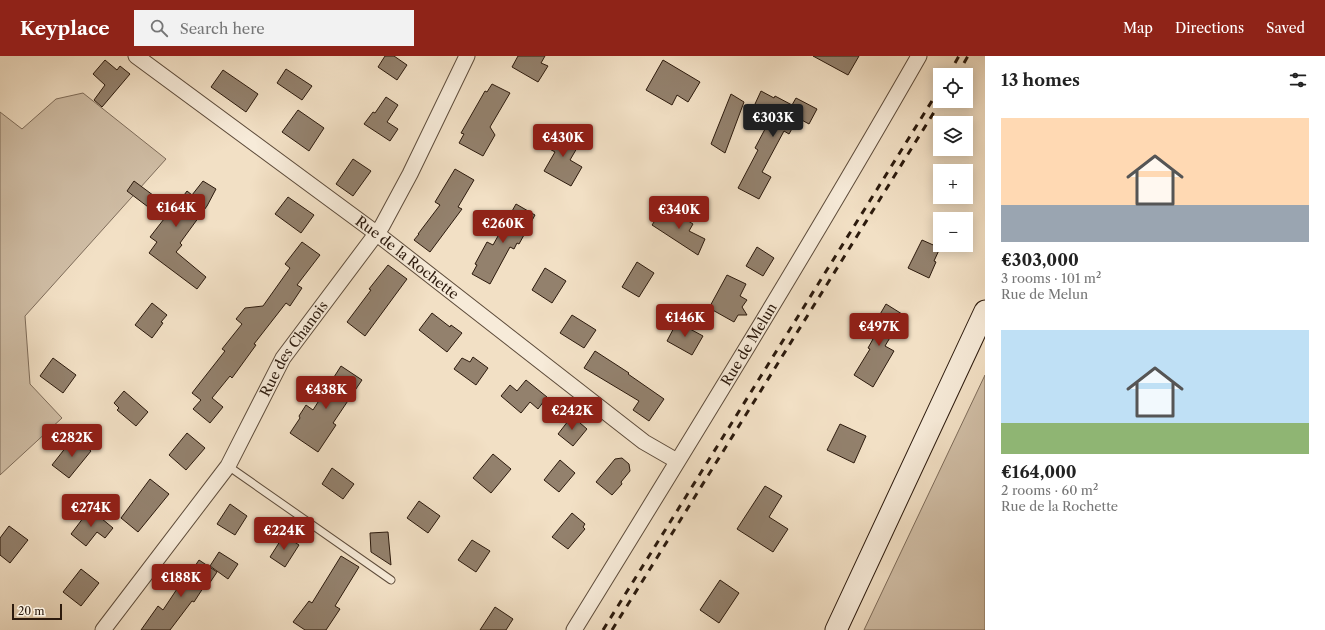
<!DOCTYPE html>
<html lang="en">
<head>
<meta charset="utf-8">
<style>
  :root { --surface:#fff; --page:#f2f2f2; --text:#222; --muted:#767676; --accent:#8f2418 }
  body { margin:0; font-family:"Libre Caslon Text",serif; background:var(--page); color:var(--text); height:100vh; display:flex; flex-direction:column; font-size:15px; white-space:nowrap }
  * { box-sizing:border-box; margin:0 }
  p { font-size:13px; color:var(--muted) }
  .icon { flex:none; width:22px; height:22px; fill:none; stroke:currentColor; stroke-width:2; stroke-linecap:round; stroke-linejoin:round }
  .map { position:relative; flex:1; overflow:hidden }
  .drawer { display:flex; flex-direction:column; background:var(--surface); width:340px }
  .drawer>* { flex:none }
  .controls { position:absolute; left:933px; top:12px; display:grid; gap:8px }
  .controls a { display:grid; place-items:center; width:40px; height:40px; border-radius:0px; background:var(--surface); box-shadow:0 2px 10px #0003; font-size:20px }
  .scale { position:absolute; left:12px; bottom:10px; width:50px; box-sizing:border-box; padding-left:4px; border:2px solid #2c1a0d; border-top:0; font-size:11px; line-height:14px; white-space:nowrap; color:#2c1a0d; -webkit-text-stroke:3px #f7ebd9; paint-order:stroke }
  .price { position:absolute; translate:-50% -34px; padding:0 9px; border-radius:4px; background:var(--accent); color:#fff; font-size:13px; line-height:26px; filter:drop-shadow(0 1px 2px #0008) }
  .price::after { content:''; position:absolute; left:50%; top:24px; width:12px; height:9px; margin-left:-6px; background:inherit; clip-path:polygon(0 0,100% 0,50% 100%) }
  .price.active { background:#222; color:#fff }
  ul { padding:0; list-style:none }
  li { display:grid; align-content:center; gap:8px; height:212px; padding:0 16px }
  li span { display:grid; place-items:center; height:124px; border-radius:0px; color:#555 }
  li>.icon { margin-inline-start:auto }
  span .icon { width:72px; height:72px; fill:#fffc; stroke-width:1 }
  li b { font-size:17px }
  h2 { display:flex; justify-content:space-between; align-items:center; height:48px; padding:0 16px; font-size:17px }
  header { display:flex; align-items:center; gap:24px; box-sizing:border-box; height:56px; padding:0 20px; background:var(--accent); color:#fff }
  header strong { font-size:19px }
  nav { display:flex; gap:22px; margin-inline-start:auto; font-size:14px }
  .search { width:280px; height:36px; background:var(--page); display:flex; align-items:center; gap:10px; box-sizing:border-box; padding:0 14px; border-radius:0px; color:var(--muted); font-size:15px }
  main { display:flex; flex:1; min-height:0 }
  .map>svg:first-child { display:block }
  .green { fill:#d0bea6; stroke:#7e6c5a }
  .building { fill:#93816d; stroke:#2c1a0d }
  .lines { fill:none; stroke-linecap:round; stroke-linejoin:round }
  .lane-casing { stroke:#5e4c3b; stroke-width:9 }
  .street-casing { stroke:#5e4c3b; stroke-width:17 }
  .secondary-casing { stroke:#2c1a0d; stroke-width:23 }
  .lane { stroke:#f7ebd9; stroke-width:7 }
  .street { stroke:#f7ebd9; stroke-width:15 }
  .secondary { stroke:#f7ebd9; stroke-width:21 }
  .rail { stroke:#2c1a0d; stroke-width:3; stroke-dasharray:7 7; stroke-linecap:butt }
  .labels { text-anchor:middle; stroke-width:3; stroke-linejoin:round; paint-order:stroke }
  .street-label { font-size:14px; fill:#2c1a0d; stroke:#f7ebd9 }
</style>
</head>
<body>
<header>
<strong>Keyplace</strong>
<div class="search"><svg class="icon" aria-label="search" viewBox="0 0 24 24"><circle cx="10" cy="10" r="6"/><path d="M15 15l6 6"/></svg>Search here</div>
<nav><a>Map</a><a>Directions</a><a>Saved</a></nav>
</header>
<main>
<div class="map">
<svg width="985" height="574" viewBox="0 0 985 574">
  <rect width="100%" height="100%" fill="#f2e0c5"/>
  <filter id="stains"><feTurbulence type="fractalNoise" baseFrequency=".005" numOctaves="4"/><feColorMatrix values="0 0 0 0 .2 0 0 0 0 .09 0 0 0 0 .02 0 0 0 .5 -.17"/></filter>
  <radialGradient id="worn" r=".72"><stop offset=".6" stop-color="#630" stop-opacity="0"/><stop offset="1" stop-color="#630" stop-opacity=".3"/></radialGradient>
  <!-- green -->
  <g class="green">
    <path d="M83,37L166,103L25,260L30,328L62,362L0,419V56L22,73L56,43Z"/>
    <path d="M985,319V574H864Z"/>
  </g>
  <!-- building -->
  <g class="building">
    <path d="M385,0H394L407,9L397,24L378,11Z"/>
    <path d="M518,0H545L541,7L548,10L538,26L512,11Z"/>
    <path d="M813,0H859L848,19Z"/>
    <path d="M105,4L117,14L120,10L130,18L102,51L94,44L105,29L93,18Z"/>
    <path d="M663,4L700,26L688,46L677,39L672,49L646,34Z"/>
    <path d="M286,13L312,30L302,44L277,27Z"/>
    <path d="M223,14L258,38L246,56L211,31Z"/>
    <path d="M492,28L510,37L490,71L495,79L483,100L459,87L464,78L461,77L485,35L487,36Z"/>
    <path d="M761,35L774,42L775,40L792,49L796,42L817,53L809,68L798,62L789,78L784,75L762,116L771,121L759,143L738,132L758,94L755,92L773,58L755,48Z"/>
    <path d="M731,38L744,46L725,97L711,88Z"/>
    <path d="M386,41L398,49L387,66L398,73L390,85L364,68L373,56L375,57Z"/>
    <path d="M298,54L324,72L309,95L282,76Z"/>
    <path d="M557,71L574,81L570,89L577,92L570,104L582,111L571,130L544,115L555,96L546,91Z"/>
    <path d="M353,103L371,115L353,140L336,128Z"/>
    <path d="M455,113L474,124L458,151L462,153L430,196L414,184L419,178H418L440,149L435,146Z"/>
    <path d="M134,125L173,154L187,135L192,139L203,125L216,133L207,150L180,187L182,189L176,196L206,221L197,233L149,197L157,186L150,181L164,163L127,135Z"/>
    <path d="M288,141L314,159L301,177L275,158Z"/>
    <path d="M516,148L535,159L519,188L517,187L514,193L510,191L490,228L472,218L477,209L475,208L487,186L493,189Z"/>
    <path d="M665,150L693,168L689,175L705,183L698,199L652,169Z"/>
    <path d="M922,184L940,192L934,205L936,206L929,222L908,212Z"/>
    <path d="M302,186L320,199L297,229L302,232L290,250L286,247L254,288L256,289L232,322L230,320L212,342L223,351L210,367L193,353L201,344L192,337L225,295L222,293L242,268L236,263L245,252L263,250L290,212L285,208Z"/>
    <path d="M757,191L774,202L763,220L746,210Z"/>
    <path d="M637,206L654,217L639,241L622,231Z"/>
    <path d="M388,209L407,223L365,280L347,266L371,234L369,233Z"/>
    <path d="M545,212L566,225L552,247L532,234Z"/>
    <path d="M727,219L746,228L740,240L747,244L742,251L747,259H738L734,266L709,252Z"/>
    <path d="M152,247L167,259L161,266L163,267L152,282L135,269Z"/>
    <path d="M886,248L902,258L895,268L897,270L885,290L894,295L873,331L854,319L870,293L868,292L873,283L868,279Z"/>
    <path d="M432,257L450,271L451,269L462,277L447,296L419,274Z"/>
    <path d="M572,259L596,274L584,292L560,277Z"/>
    <path d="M677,266L703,280L692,299L667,285Z"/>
    <path d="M595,295L629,317L628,318L664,343L649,365L633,354L639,345L584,312Z"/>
    <path d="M473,301L488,312L476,329L454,313L462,302L470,306Z"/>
    <path d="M53,302L76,319L63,337L40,320Z"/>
    <path d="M341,310L362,324L333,367L336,369L318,396L290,377L300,362L299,360L306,349L313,354Z"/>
    <path d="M526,324L547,341L538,353L530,346L521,357L501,340L510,329L517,335Z"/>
    <path d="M124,335L148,356L136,370L117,354L119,352L114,347Z"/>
    <path d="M572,360L587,373L573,390L558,378Z"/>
    <path d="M840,368L866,380L854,407L827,394Z"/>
    <path d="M187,377L205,392L186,414L169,399Z"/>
    <path d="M74,381L91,395L69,422L52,409Z"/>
    <path d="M493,398L511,413L491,437L473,422Z"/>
    <path d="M622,402L629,408L630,415L621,426L622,428L612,439L596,426L615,403Z"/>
    <path d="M560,404L575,417L559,436L544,424Z"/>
    <path d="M332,412L354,428L343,443L322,428Z"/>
    <path d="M150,423L169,438L138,476L121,462Z"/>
    <path d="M765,430L782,440L769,461L788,473L773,496L737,473Z"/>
    <path d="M419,445L440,460L428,477L407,462Z"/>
    <path d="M230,448L247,460L235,479L217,468Z"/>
    <path d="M90,453L113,472L105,482L97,476L86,490L71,478Z"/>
    <path d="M572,457L585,468L583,471L585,473L568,493L552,481Z"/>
    <path d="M9,470L28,484L10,507L0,499V482Z"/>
    <path d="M388,476L391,509L371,496L370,477Z"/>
    <path d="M284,479L299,489L285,511L270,501Z"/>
    <path d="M472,484L490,495L476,516L458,504Z"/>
    <path d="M219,496L238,508L228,523L210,510Z"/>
    <path d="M341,500L359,511L335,550L340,553L326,574H305L293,566L309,545L312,547Z"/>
    <path d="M199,504L217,516L207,531L205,529L194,546L192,545L170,574H141L158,550L163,554L187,518L189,519Z"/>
    <path d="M81,513L99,527L81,550L63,536Z"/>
    <path d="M720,524L739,537L719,567L700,554Z"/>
    <path d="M495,551L513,563L506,574H480Z"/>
  </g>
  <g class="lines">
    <defs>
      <path id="lane" d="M228,410L391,524"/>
      <g id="street">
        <path id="s1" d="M136,0L376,177L644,386L677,405"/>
        <path id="s2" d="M103,574L228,410L283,302L382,170L410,118L467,0"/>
        <path id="s3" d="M574,574C691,384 808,194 919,0"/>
      </g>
      <path id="secondary" d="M836,574L985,255"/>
    </defs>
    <!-- lane casing -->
    <use href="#lane" class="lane-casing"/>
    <!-- street casing -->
    <use href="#street" class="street-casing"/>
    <!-- secondary casing -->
    <use href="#secondary" class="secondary-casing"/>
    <!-- lane -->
    <use href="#lane" class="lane"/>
    <!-- street -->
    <use href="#street" class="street"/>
    <!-- secondary -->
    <use href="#secondary" class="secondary"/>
    <!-- rail -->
    <g class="rail">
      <path d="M948,19L959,0"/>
      <path d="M957,19L968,0"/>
      <path d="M603,574L940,32"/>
      <path d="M612,574L941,45"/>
    </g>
  </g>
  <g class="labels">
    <!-- street labels -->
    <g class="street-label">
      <text dy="5" stroke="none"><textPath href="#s1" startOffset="338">Rue de la Rochette</textPath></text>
      <text dy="5" stroke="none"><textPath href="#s3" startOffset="335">Rue de Melun</textPath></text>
      <text dy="5" stroke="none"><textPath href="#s2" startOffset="341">Rue des Chanois</textPath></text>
    </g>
  </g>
  <rect width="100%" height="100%" filter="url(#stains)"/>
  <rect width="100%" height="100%" fill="url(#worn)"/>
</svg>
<div class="controls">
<a><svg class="icon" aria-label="locate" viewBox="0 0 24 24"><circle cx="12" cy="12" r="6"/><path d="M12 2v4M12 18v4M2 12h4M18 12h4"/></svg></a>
<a><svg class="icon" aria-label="layers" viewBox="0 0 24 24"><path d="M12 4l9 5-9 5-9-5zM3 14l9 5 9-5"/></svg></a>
<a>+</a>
<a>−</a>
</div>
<div class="scale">20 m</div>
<b class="price active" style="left:773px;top:82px">€303K</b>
<b class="price" style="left:563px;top:102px">€430K</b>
<b class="price" style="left:176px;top:172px">€164K</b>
<b class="price" style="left:679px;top:174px">€340K</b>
<b class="price" style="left:503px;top:188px">€260K</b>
<b class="price" style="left:685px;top:282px">€146K</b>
<b class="price" style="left:879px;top:291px">€497K</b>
<b class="price" style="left:326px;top:354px">€438K</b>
<b class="price" style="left:572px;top:375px">€242K</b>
<b class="price" style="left:72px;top:402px">€282K</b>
<b class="price" style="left:91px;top:472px">€274K</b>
<b class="price" style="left:284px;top:495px">€224K</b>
<b class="price" style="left:181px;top:542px">€188K</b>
</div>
<section class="drawer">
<h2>13 homes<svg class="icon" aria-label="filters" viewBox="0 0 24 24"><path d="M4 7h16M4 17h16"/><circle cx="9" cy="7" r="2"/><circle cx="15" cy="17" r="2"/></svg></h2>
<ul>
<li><span style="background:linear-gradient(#ffd9b3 70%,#9aa5b1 0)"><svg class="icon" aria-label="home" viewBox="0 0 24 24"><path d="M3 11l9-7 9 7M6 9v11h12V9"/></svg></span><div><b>€303,000</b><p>3 rooms · 101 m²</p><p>Rue de Melun</p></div></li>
<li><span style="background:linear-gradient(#bfe0f5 75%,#8fb573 0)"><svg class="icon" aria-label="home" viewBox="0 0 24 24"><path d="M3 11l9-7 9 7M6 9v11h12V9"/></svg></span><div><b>€164,000</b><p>2 rooms · 60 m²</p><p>Rue de la Rochette</p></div></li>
</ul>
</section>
</main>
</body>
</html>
